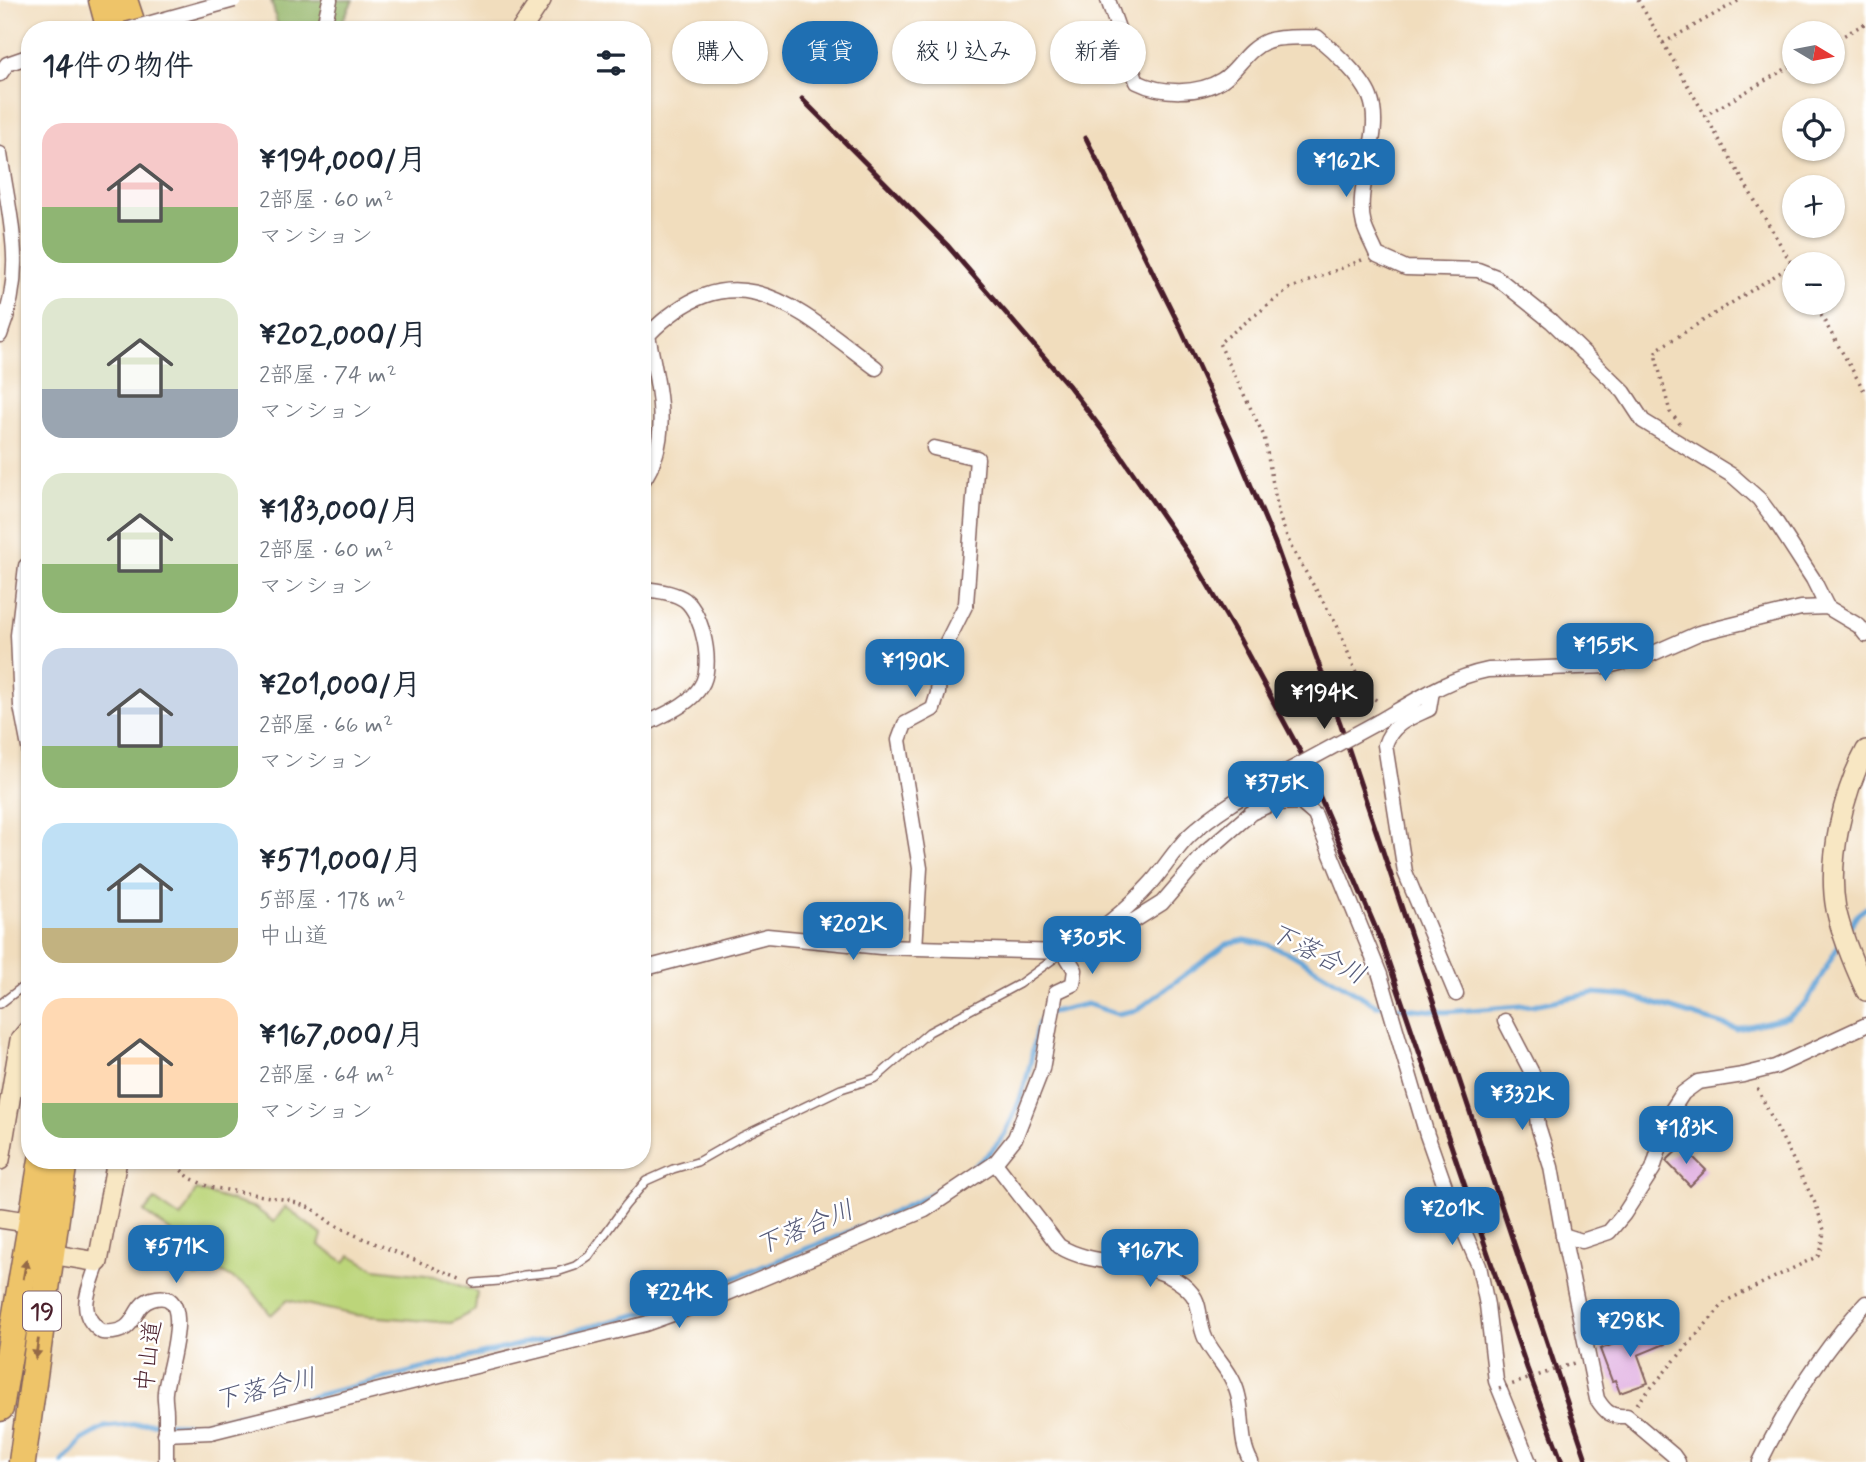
<!DOCTYPE html>
<html lang="ja">
<head>
<meta charset="utf-8">
<style>
  :root { --surface:#fff; --page:#f2f2f3; --text:#1f2937; --muted:#747a83; --accent:#1f6fb2 }
  body { margin:0; font-family:Mynerve,"Klee One",sans-serif; background:var(--page); color:var(--text); height:100vh; display:flex; flex-direction:column; font-size:26px; white-space:nowrap }
  * { box-sizing:border-box; margin:0 }
  p { font-size:23px; color:var(--muted) }
  .icon { flex:none; width:38px; height:38px; fill:none; stroke:currentColor; stroke-width:2; stroke-linecap:round; stroke-linejoin:round }
  .map { position:relative; flex:1; overflow:hidden }
  .panel { position:absolute; left:21px; top:21px; width:630px; height:1148px; display:flex; flex-direction:column; background:var(--surface); border-radius:28px; box-shadow:0 2px 5px #0004 }
  .panel>* { flex:none }
  .guide { position:absolute; left:672px; top:21px; width:665px; height:63px; display:flex; gap:14px }
  .needle { width:46px; rotate:100deg }
  .tools { position:absolute; left:1782px; top:21px; display:grid; gap:14px }
  .tools a { display:grid; place-items:center; width:63px; height:63px; border-radius:50%; background:var(--surface); box-shadow:0 2px 5px #0004; font-size:35px }
  .price { position:absolute; translate:-50% -60px; padding:0 16px; border-radius:14px; background:var(--accent); color:#fff; font-size:23px; line-height:46px; filter:drop-shadow(0 2px 4px #0008) }
  .price::after { content:''; position:absolute; left:50%; top:42px; width:21px; height:16px; margin-left:-10px; background:inherit; clip-path:polygon(0 0,100% 0,50% 100%) }
  .price.selected { background:#222; color:#fff }
  ul { padding:0; list-style:none }
  li { display:flex; align-items:center; gap:21px; height:175px; padding:0 21px }
  li span { display:grid; place-items:center; flex:none; width:196px; height:140px; border-radius:21px; color:#555 }
  li>.icon { margin-inline-start:auto }
  span .icon { width:84px; height:84px; fill:#fffc; stroke-width:1 }
  li b { font-size:30px }
  h2 { display:flex; justify-content:space-between; align-items:center; height:84px; padding:0 21px; font-size:30px }
  .pill { padding:0 24px; border-radius:32px; background:var(--surface); box-shadow:0 2px 5px #0004; font-size:24px; line-height:63px }
  .pill.selected { background:var(--accent); color:#fff }
  .map>svg:first-child { display:block }
  .green { fill:#bcd57a; stroke:#837a52; stroke-width:2 }
  .forest { fill:#95b66a; stroke:#706a4a; stroke-width:2 }
  .lines { fill:none; stroke-linecap:round; stroke-linejoin:round }
  .stream { stroke:#65a5d8; stroke-width:5 }
  .building { fill:#e0aee1 }
  .lane-casing { stroke:#84625e; stroke-width:10 }
  .street-casing { stroke:#84625e; stroke-width:17 }
  .secondary-casing { stroke:#84625e; stroke-width:22 }
  .highway-casing { stroke:#84625e; stroke-width:29 }
  .path { stroke:#84625e; stroke-width:3.5; stroke-dasharray:2 5; stroke-linecap:butt }
  .lane { stroke:#fff; stroke-width:7 }
  .street { stroke:#fff; stroke-width:14 }
  .secondary { stroke:#f8e7c3; stroke-width:19 }
  .highway { stroke:#eec469; stroke-width:26 }
  .rail { stroke:#4a1f2b; stroke-width:5 }
  .street-bridge-casing { stroke:#84625e; stroke-width:17; stroke-linecap:butt }
  .path-bridge { stroke:#84625e; stroke-width:3.5; stroke-dasharray:2 5; stroke-linecap:butt }
  .street-bridge { stroke:#fff; stroke-width:14 }
  .oneway { fill:#946947 }
  .labels { text-anchor:middle; stroke-width:5; stroke-linejoin:round; paint-order:stroke }
  .shield { fill:#fff; stroke:#80626b; stroke-width:2 }
  .shield-label { font-size:23px; font-weight:bold; fill:#4a1f2b }
  .street-label { font-size:24px; fill:#4a1f2b; stroke:#fff }
  .water-label { font-size:26px; font-style:italic; fill:#565b79; stroke:#fff }
</style>
</head>
<body>
<div class="map">
<svg width="1866" height="1462" viewBox="0 0 1866 1462">
  <rect width="100%" height="100%" fill="#fff"/>
  <filter id="ink" filterUnits="userSpaceOnUse"><feTurbulence type="fractalNoise" baseFrequency=".0143" numOctaves="2"/><feDisplacementMap in="SourceGraphic" scale="14" xChannelSelector="R" yChannelSelector="G"/><feConvolveMatrix kernelMatrix="1 2 1 2 8 2 1 2 1" color-interpolation-filters="sRGB"/></filter>
  <filter id="wash" filterUnits="userSpaceOnUse"><feTurbulence type="fractalNoise" baseFrequency=".00686" numOctaves="4" result="noise"/><feDisplacementMap in="SourceGraphic" scale="28" xChannelSelector="R" yChannelSelector="G"/><feGaussianBlur stdDeviation="1.57" result="paint"/><feColorMatrix in="noise" values="0 0 0 0 0 0 0 0 0 0 0 0 0 0 0 0 0 1.4 0 .05"/><feComposite in="paint" operator="in"/></filter>
  <g filter="url(#wash)">
    <rect width="100%" height="100%" fill="#f1ddbd"/>
    <!-- green -->
    <path class="green" d="M196,1190L255,1208L274,1222L285,1207L322,1235L319,1245L345,1262L351,1255L375,1269L434,1276L477,1292L475,1310L451,1323L355,1315L287,1300L271,1315L251,1289L221,1272L195,1277L176,1248L174,1234L144,1212L155,1200L181,1218Z"/>
    <!-- forest -->
    <path class="forest" d="M271,0H353L338,30H279Z"/>
    <g class="lines">
      <!-- stream -->
      <g class="stream">
        <path d="M1848,929L1858,914L1866,908"/>
        <path d="M62,1462L82,1440L105,1427L149,1423L193,1424L219,1420L644,1313C698,1293 750,1272 803,1250C858,1228 972,1186 1004,1135C1016,1113 1026,1084 1031,1060C1034,1044 1035,1028 1043,1014L1087,1004L1117,1014L1137,1010L1227,944L1245,940L1266,944L1293,955L1376,1005L1445,1012L1533,1005L1594,993L1630,996L1737,1029L1788,1017L1807,1002L1841,941"/>
      </g>
    </g>
    <g id="blocks">
      <!-- building -->
      <g class="building">
        <path d="M1682,1146L1706,1170L1690,1186L1666,1161Z"/>
        <path d="M1659,1328L1665,1344L1638,1355L1648,1383L1620,1393L1615,1380L1612,1381L1600,1349Z"/>
      </g>
    </g>
  </g>
  <g filter="url(#ink)">
    <use href="#blocks" fill-opacity="0" stroke="#84625e" stroke-width="2"/>
    <g class="lines">
      <defs>
        <g id="lane">
          <path d="M0,1004L30,981"/>
          <path d="M474,1283L499,1281L524,1275L557,1272L575,1266L589,1256L625,1206L646,1181L673,1169L697,1162L741,1137L841,1089L876,1078L929,1032L1019,984L1062,953"/>
        </g>
        <g id="street">
          <path d="M1108,0L1137,82C1161,94 1198,95 1222,80C1239,69 1245,50 1267,41C1281,36 1302,38 1317,37C1333,50 1362,77 1370,97C1385,135 1353,185 1364,225C1367,235 1373,245 1377,255L1406,268L1478,270L1496,277L1551,321L1624,392L1643,421L1733,476L1759,499L1776,522L1813,579L1827,607"/>
          <path d="M323,30L330,0"/>
          <path d="M0,74L7,64L30,56"/>
          <path d="M0,154C10,221 26,269 0,335"/>
          <path d="M642,482C674,437 657,385 648,335C736,245 797,309 876,368"/>
          <path d="M26,566L18,635L21,706L30,753"/>
          <path d="M642,589C655,590 674,592 685,600C703,614 714,667 701,686C689,706 662,715 642,726"/>
          <path d="M1432,691L1429,709C1410,718 1392,723 1385,745L1405,872L1456,994"/>
          <path d="M1378,722C1413,702 1448,678 1488,670L1608,666L1647,656L1699,633L1801,608L1827,607L1859,626L1866,635"/>
          <path d="M1107,925L1116,926L1135,920L1162,903L1205,853L1251,813L1273,803L1300,802L1315,815L1380,975L1427,1135L1447,1192L1479,1266L1487,1305L1496,1381L1529,1462"/>
          <path d="M915,948L920,868L899,740L905,724L933,709L938,693L940,656L966,604L977,458L934,448"/>
          <path d="M642,969L767,936L881,947L1064,952C1098,934 1126,911 1152,882C1165,867 1175,850 1189,836C1218,808 1254,790 1288,771"/>
          <path d="M1505,1021L1532,1073L1538,1126L1551,1167L1563,1235"/>
          <path d="M995,1163L1059,1246C1094,1268 1142,1258 1176,1280C1208,1300 1194,1316 1206,1340C1216,1359 1233,1373 1238,1395C1244,1417 1239,1441 1251,1462"/>
          <path d="M98,1262C90,1289 74,1313 102,1332C141,1335 129,1306 152,1299C199,1285 166,1374 165,1392C164,1399 166,1406 166,1413C166,1430 166,1446 166,1462"/>
          <path d="M165,1434L211,1432L645,1324L709,1301L925,1210L995,1163L1015,1138L1042,1069L1056,992L1073,984L1075,970L1064,952"/>
          <path d="M1678,1462L1673,1455L1627,1416C1611,1417 1606,1413 1597,1399L1563,1235L1582,1241L1609,1232L1624,1214L1653,1169L1670,1113L1683,1093L1698,1082L1743,1075L1775,1067L1866,1025"/>
          <path d="M1760,1462C1788,1405 1823,1349 1866,1303"/>
        </g>
        <g id="secondary">
          <path d="M521,30L541,0"/>
          <path d="M1866,750C1843,792 1827,861 1836,909C1842,937 1854,965 1866,991"/>
          <path d="M0,1160L20,1040L30,1028"/>
          <path d="M0,1218L33,1223"/>
          <path d="M50,1254L98,1262L117,1160"/>
        </g>
        <g id="highway">
          <path d="M102,0L110,30"/>
          <path d="M124,0L134,30"/>
          <path d="M0,1408L42,1160"/>
          <path d="M22,1462L64,1160"/>
        </g>
      </defs>
      <!-- lane casing -->
      <use href="#lane" class="lane-casing"/>
      <!-- street casing -->
      <use href="#street" class="street-casing"/>
      <!-- secondary casing -->
      <use href="#secondary" class="secondary-casing"/>
      <!-- highway casing -->
      <use href="#highway" class="highway-casing"/>
      <!-- path -->
      <g class="path">
        <path d="M1638,0L1794,268"/>
        <path d="M1832,42L1866,23"/>
        <path d="M1663,43L1740,0"/>
        <path d="M1704,116L1794,64"/>
        <path d="M1362,260L1289,289L1219,343L1264,436L1279,516L1292,549L1337,625L1363,690L1380,703"/>
        <path d="M1814,303L1866,394"/>
        <path d="M1680,424L1670,412L1655,354L1658,349L1792,265"/>
        <path d="M171,1161L190,1178L209,1187L288,1200L313,1209L331,1223L355,1235L463,1280"/>
        <path d="M1637,1404L1726,1301L1818,1256L1822,1247L1824,1230L1816,1205L1757,1088"/>
      </g>
      <!-- lane -->
      <use href="#lane" class="lane"/>
      <!-- street -->
      <use href="#street" class="street"/>
      <!-- secondary -->
      <use href="#secondary" class="secondary"/>
      <!-- highway -->
      <use href="#highway" class="highway"/>
      <!-- rail -->
      <g class="rail">
        <path d="M802,99L947,245L1069,386L1115,447L1195,563L1239,638L1302,755L1382,943L1527,1368L1562,1462"/>
        <path d="M1086,138L1181,329L1231,438L1275,543L1340,723L1587,1462"/>
      </g>
      <defs>
        <g id="street-bridge">
          <path d="M126,30L234,0"/>
          <path d="M1288,771L1378,722"/>
        </g>
      </defs>
      <!-- street-bridge casing -->
      <use href="#street-bridge" class="street-bridge-casing"/>
      <!-- path-bridge -->
      <path class="path-bridge" d="M1499,1389L1577,1362"/>
      <!-- street-bridge -->
      <use href="#street-bridge" class="street-bridge"/>
    </g>
    <!-- one-way arrows -->
    <defs><path id="oneway-solid" d="M-6-.8H1V-3.2L6.5 0L1 3.2V.8H-6Z" transform="scale(1.75)"/></defs>
    <g class="oneway">
      <use href="#oneway-solid" transform="translate(25 1269) rotate(-80)"/>
      <use href="#oneway-solid" transform="translate(37 1349) rotate(98)"/>
    </g>
  </g>
  <g class="labels">
    <!-- shield labels -->
    <rect class="shield" x="23" y="1291.5" width="38" height="39" rx="5"/>
    <g class="shield-label">
      <text x="42" y="1319">19</text>
    </g>
    <!-- street labels -->
    <g class="street-label">
      <text transform="translate(148 1356) rotate(-83)" y="8">中山道</text>
    </g>
    <!-- water labels -->
    <g class="water-label">
      <text transform="translate(1318 953) rotate(27)" y="9">下落合川</text>
      <text transform="translate(804 1227) rotate(-22)" y="9">下落合川</text>
      <text transform="translate(265 1388) rotate(-13)" y="9">下落合川</text>
    </g>
  </g>
</svg>
<div class="tools">
<a><svg class="needle" viewBox="-14 -14 28 28"><path d="M0-13l5 13h-10z" fill="#e53935"/><path d="M0 13l5-13h-10z" fill="#747a83"/></svg></a>
<a><svg class="icon" aria-label="locate" viewBox="0 0 24 24"><circle cx="12" cy="12" r="6"/><path d="M12 2v4M12 18v4M2 12h4M18 12h4"/></svg></a>
<a>+</a>
<a>−</a>
</div>
<b class="price" style="left:1346px;top:199px">¥162K</b>
<b class="price" style="left:1605px;top:683px">¥155K</b>
<b class="price" style="left:915px;top:699px">¥190K</b>
<b class="price selected" style="left:1324px;top:731px">¥194K</b>
<b class="price" style="left:1276px;top:821px">¥375K</b>
<b class="price" style="left:853px;top:962px">¥202K</b>
<b class="price" style="left:1092px;top:976px">¥305K</b>
<b class="price" style="left:1522px;top:1132px">¥332K</b>
<b class="price" style="left:1686px;top:1166px">¥183K</b>
<b class="price" style="left:1452px;top:1247px">¥201K</b>
<b class="price" style="left:176px;top:1285px">¥571K</b>
<b class="price" style="left:1150px;top:1289px">¥167K</b>
<b class="price" style="left:679px;top:1330px">¥224K</b>
<b class="price" style="left:1630px;top:1359px">¥298K</b>
<div class="guide">
<a class="pill">購入</a>
<a class="pill selected">賃貸</a>
<a class="pill">絞り込み</a>
<a class="pill">新着</a>
</div>
<section class="panel">
<h2>14件の物件<svg class="icon" aria-label="filters" viewBox="0 0 24 24"><path d="M4 7h16M4 17h16"/><circle cx="9" cy="7" r="2"/><circle cx="15" cy="17" r="2"/></svg></h2>
<ul>
<li><span style="background:linear-gradient(#f6c9c9 60%,#8fb573 0)"><svg class="icon" aria-label="home" viewBox="0 0 24 24"><path d="M3 11l9-7 9 7M6 9v11h12V9"/></svg></span><div><b>¥194,000/月</b><p>2部屋 · 60 m²</p><p>マンション</p></div></li>
<li><span style="background:linear-gradient(#dfe7d0 65%,#9aa5b1 0)"><svg class="icon" aria-label="home" viewBox="0 0 24 24"><path d="M3 11l9-7 9 7M6 9v11h12V9"/></svg></span><div><b>¥202,000/月</b><p>2部屋 · 74 m²</p><p>マンション</p></div></li>
<li><span style="background:linear-gradient(#dfe7d0 65%,#8fb573 0)"><svg class="icon" aria-label="home" viewBox="0 0 24 24"><path d="M3 11l9-7 9 7M6 9v11h12V9"/></svg></span><div><b>¥183,000/月</b><p>2部屋 · 60 m²</p><p>マンション</p></div></li>
<li><span style="background:linear-gradient(#c9d6e8 70%,#8fb573 0)"><svg class="icon" aria-label="home" viewBox="0 0 24 24"><path d="M3 11l9-7 9 7M6 9v11h12V9"/></svg></span><div><b>¥201,000/月</b><p>2部屋 · 66 m²</p><p>マンション</p></div></li>
<li><span style="background:linear-gradient(#bfe0f5 75%,#c2b280 0)"><svg class="icon" aria-label="home" viewBox="0 0 24 24"><path d="M3 11l9-7 9 7M6 9v11h12V9"/></svg></span><div><b>¥571,000/月</b><p>5部屋 · 178 m²</p><p>中山道</p></div></li>
<li><span style="background:linear-gradient(#ffd9b3 75%,#8fb573 0)"><svg class="icon" aria-label="home" viewBox="0 0 24 24"><path d="M3 11l9-7 9 7M6 9v11h12V9"/></svg></span><div><b>¥167,000/月</b><p>2部屋 · 64 m²</p><p>マンション</p></div></li>
</ul>
</section>
</div>
</body>
</html>
